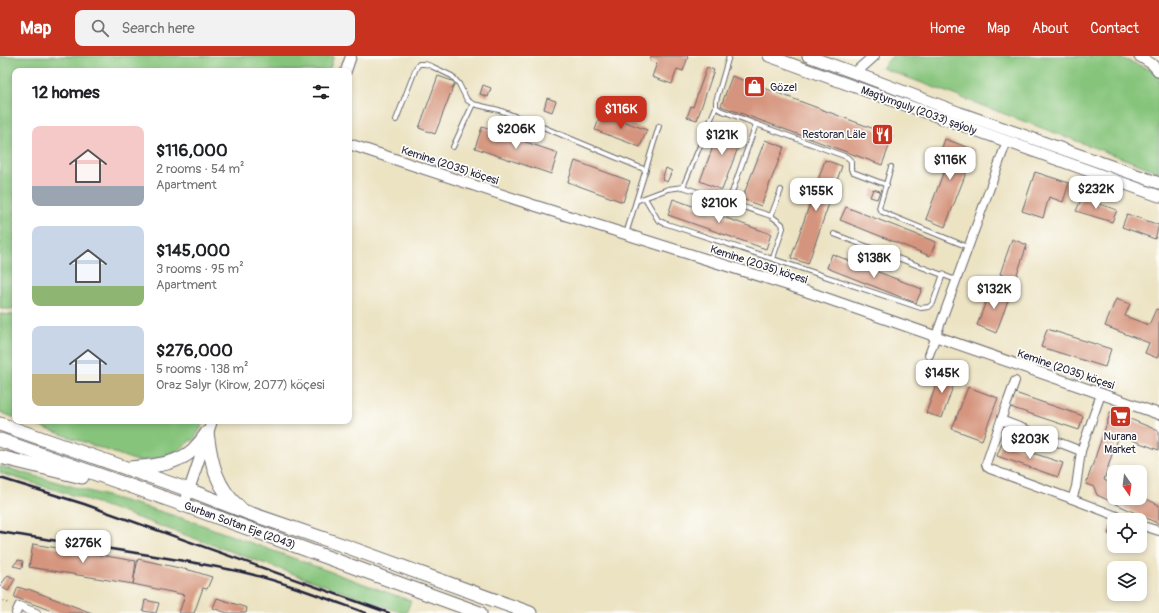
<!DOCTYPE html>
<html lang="en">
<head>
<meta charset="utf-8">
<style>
  :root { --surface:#fff; --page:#f2f2f2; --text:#202124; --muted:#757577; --accent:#c8321e }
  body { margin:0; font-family:Pangolin,sans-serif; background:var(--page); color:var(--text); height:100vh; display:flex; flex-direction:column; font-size:15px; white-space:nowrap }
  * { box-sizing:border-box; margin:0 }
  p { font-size:13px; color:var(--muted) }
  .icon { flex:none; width:22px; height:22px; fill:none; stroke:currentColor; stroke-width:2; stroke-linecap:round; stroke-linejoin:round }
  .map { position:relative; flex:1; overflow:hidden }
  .panel { position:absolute; left:12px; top:12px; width:340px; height:356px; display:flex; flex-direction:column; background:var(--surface); border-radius:8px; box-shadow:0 2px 6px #0003 }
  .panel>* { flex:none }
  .needle { width:26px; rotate:166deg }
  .fabs { position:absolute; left:1107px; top:409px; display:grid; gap:8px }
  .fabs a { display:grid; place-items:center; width:40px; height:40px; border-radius:8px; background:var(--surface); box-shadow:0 2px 6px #0003; font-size:20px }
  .price { position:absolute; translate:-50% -34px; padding:0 9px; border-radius:8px; background:#fff; color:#222; font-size:13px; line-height:26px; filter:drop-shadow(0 1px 2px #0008) }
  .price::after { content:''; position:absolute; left:50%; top:24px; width:12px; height:9px; margin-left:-6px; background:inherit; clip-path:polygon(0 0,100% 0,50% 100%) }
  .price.selected { background:var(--accent); color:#fff }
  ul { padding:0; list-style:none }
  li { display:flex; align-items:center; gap:12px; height:100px; padding:0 20px }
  li span { display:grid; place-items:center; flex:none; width:112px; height:80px; border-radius:8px; color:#555 }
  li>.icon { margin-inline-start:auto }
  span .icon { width:48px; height:48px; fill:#fffc; stroke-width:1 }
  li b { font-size:17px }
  h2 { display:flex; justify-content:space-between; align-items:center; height:48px; padding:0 20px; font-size:17px }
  header { display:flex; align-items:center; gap:24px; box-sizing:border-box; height:56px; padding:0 20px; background:var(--accent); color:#fff }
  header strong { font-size:19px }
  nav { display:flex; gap:22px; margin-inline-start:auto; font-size:14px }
  .search { width:280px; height:36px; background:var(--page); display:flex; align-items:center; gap:10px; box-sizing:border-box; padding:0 14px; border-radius:8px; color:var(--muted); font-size:15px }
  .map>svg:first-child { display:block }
  .green { fill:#86c47b; stroke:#54735b }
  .building { fill:#d5947d }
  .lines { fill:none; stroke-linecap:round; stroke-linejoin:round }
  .service-casing { stroke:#69666b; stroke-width:6 }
  .minor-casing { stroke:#69666b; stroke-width:10 }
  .tertiary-casing { stroke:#69666b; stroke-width:12 }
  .secondary-casing { stroke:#69666b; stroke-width:13 }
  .trunk-casing { stroke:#69666b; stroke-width:15 }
  .path { stroke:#69666b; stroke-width:1.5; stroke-dasharray:1 3; stroke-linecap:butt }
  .service { stroke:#fff; stroke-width:4 }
  .minor { stroke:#fff; stroke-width:8 }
  .tertiary { stroke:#fff; stroke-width:10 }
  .secondary { stroke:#fff; stroke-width:11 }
  .trunk { stroke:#fff; stroke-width:13 }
  .rail { stroke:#22223b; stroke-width:2.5 }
  .labels { text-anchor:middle; stroke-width:3.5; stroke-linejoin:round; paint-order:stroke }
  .poi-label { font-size:11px; fill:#22223b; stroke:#fdfcf7; text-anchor:start }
  .street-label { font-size:11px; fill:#22223b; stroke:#fdfcf7 }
</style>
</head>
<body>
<header>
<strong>Map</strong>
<div class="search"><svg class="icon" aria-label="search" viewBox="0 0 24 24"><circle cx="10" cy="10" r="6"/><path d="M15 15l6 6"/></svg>Search here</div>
<nav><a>Home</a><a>Map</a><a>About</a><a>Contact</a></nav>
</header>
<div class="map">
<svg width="1159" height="557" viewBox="0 0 1159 557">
  <rect width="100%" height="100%" fill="#fdfcf7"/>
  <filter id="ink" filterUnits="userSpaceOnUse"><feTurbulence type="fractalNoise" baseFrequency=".025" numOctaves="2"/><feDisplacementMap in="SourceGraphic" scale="8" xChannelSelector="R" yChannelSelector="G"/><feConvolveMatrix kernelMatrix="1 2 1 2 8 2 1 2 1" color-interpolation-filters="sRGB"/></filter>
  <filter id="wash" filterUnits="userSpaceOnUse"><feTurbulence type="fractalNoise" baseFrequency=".012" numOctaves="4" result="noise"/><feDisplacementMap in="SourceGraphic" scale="16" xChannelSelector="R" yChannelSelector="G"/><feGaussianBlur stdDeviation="0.9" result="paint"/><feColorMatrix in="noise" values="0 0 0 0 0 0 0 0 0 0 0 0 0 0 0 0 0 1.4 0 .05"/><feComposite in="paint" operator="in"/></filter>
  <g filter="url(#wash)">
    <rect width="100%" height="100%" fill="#ece3c3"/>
    <!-- green -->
    <g class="green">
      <path d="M0,0H334L329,15H15V253H0Z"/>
      <path d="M892,0H1116L1159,17V116L882,12Z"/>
      <path d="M0,258L15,259V362L0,356Z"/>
      <path d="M24,365H205L193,385L191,384L179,394L167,400L154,403L137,405Z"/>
      <path d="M0,410L156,454L194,466L411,545L406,557H402L85,443L0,417Z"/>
    </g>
    <g id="blocks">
      <!-- building -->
      <g class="building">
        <path d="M651,0H687L688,1L683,15L677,13L672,28L652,21L657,7L650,5Z"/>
        <path d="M707,11L714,14L697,64L687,61L691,50L693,51Z"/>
        <path d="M438,20L455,26L435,78L419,72Z"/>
        <path d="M732,20L893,80L882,109L721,50Z"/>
        <path d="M483,29L491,32L488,41L480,38Z"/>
        <path d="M547,42L556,45L552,56L544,53Z"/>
        <path d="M601,57L647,74L640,91L595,74Z"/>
        <path d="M722,67L744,76L722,134L700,125Z"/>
        <path d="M482,71L558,97L551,118L475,92Z"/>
        <path d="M945,83L975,94L945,171L926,163L948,104L939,100Z"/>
        <path d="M765,84L784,91L761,150L742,143Z"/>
        <path d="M825,104L842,110L808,208L791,202Z"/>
        <path d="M575,105L630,125L623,146L568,126Z"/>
        <path d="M666,112L672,115L667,126L662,123Z"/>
        <path d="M1035,116L1069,127L1063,146L1049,141L1043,162L1022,155Z"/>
        <path d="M873,133L880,135L877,143L870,141Z"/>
        <path d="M1082,142L1117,154L1112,166L1076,155Z"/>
        <path d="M673,143L771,178L766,193L668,159Z"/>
        <path d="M846,151L936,186L930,200L840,164Z"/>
        <path d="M1127,158L1159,169L1155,183L1122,171Z"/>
        <path d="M1012,183L1027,189L1015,224L1000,218Z"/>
        <path d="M832,198L922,233L916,247L827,212Z"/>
        <path d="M991,232L1010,239L996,277L977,269Z"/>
        <path d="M1116,243L1130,248L1125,260L1149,269L1156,253L1159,254V298L1157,302L1145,297L1149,287L1105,270Z"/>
        <path d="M1047,273L1111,293L1105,311L1041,291Z"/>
        <path d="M942,313L957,319L942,362L926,357Z"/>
        <path d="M968,331L998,342L982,384L952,373Z"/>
        <path d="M1015,337L1083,360L1079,374L1010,351Z"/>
        <path d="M1111,355L1159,375V394L1118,379L1104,424L1114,429V442H1140V440L1159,449V468L1097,439L1094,431L1086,428Z"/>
        <path d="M1002,387L1063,407L1058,421L997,400Z"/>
        <path d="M1111,470L1114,471V481L1108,478Z"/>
        <path d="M33,488L136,505L133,528L29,511Z"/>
        <path d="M138,503L193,515L212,521L207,533L203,532L194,557H179L185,539L133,528Z"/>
        <path d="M18,504L23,505L22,512L13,510Z"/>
        <path d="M8,519L15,523L8,535L0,530Z"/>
        <path d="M18,531L27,534L28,533L92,557H58L14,541Z"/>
        <path d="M217,542L247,552L246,557H227L213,552Z"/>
        <path d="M145,544L159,547L156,557L143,555Z"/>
      </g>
    </g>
  </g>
  <g filter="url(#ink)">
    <use href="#blocks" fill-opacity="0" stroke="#69666b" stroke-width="1"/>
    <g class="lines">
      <defs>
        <g id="service">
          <path d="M729,0L716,45V51L720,54L756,68L847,101L851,105V113L853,116L887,129"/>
          <path d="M396,64L416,12L419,8H425L431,10L452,20L459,28L467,44L473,48L499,54L538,69L646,114"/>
          <path d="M453,91L473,48"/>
          <path d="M891,111L879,152L882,156L968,191"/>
          <path d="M683,131L716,51"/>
          <path d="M645,142L658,164L664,167L921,252L929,251L933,247L943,218"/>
          <path d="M636,145L668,133L683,131L771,160L782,168L783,172L773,202"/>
          <path d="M729,145L756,68"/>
          <path d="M771,160L781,134"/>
          <path d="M626,178L659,70"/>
          <path d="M834,178L956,224"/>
        </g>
        <g id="minor">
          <path d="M929,299L1007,85"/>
          <path d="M1101,338L1081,395L1076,431L1072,443L1127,464"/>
          <path d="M1001,364L1015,325"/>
          <path d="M1072,443L990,413L987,411L986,408L1001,364L1081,395"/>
          <path d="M1140,469L1159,475"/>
          <path d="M16,557L19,550L36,557"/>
        </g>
        <g id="tertiary">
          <path d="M1139,0L1152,8L1159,16"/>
          <path d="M346,15L351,0"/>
          <path d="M855,17L874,0"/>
          <path d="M349,88L533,149L791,230L1159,358"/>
          <path d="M184,449L212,365"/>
        </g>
        <g id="secondary">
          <path d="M769,0L1159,140"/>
          <path d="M808,0L855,17L960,57L1159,127"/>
        </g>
        <g id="trunk">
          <path d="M0,368L189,434L246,456L348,491L530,557"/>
          <path d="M207,377C211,406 216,432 240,452"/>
          <path d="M0,384L184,449L480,557"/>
          <path d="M0,401L82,421"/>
          <path d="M130,412C152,410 176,409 193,394C198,389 203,383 207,377"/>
        </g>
      </defs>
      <!-- service casing -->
      <use href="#service" class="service-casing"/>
      <!-- minor casing -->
      <use href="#minor" class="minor-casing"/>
      <!-- tertiary casing -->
      <use href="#tertiary" class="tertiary-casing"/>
      <!-- secondary casing -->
      <use href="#secondary" class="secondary-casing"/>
      <!-- trunk casing -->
      <use href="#trunk" class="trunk-casing"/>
      <!-- path -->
      <path class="path" d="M0,543L11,548"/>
      <!-- service -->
      <use href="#service" class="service"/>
      <!-- minor -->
      <use href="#minor" class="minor"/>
      <!-- tertiary -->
      <use href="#tertiary" class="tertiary"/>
      <!-- secondary -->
      <use href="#secondary" class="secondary"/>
      <!-- trunk -->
      <use href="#trunk" class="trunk"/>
      <!-- rail -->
      <g class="rail">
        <path d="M0,422L84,448L389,557"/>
        <path d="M0,476C81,489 162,499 242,516C285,526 325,542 366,557"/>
      </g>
    </g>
  </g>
  <!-- icons -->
  <defs>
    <symbol id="shop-square" viewBox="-11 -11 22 22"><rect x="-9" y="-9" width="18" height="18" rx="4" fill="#c8321e" stroke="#fdfcf7"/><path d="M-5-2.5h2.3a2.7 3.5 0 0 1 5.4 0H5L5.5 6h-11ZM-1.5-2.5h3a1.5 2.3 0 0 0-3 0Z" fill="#fff"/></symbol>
    <symbol id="restaurant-square" viewBox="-11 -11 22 22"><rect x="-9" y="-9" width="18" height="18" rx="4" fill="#c8321e" stroke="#fdfcf7"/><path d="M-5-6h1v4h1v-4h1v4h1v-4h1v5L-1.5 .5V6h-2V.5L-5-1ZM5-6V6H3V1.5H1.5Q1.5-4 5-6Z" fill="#fff"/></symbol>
    <symbol id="supermarket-square" viewBox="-11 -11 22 22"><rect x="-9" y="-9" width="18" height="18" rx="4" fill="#c8321e" stroke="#fdfcf7"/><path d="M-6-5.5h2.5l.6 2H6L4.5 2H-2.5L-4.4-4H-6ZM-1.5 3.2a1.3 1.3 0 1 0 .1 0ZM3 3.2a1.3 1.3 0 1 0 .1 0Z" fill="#fff"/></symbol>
  </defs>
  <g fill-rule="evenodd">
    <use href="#shop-square" x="742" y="18" width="25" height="25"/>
    <use href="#restaurant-square" x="870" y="66" width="25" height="25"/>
    <use href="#supermarket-square" x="1108" y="348" width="25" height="25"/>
  </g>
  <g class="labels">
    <!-- poi labels -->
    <g class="poi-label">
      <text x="770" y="35">Gözel</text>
      <text x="866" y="82" text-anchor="end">Restoran Läle</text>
      <text x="1120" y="384" text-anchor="middle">Nurana<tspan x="1120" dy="13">Market</tspan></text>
    </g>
    <!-- street labels -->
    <g class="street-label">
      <text transform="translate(919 54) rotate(20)" y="4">Magtymguly (2033) şaýoly</text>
      <text transform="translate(450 109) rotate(18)" y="4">Kemine (2035) köçesi</text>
      <text transform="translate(759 208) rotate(18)" y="4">Kemine (2035) köçesi</text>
      <text transform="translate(1066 313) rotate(19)" y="4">Kemine (2035) köçesi</text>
      <text transform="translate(240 469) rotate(20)" y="4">Gurban Soltan Eje (2043)</text>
    </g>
  </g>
</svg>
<div class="fabs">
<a><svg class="needle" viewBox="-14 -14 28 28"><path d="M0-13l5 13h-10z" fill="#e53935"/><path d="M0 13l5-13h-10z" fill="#757577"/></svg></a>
<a><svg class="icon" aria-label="locate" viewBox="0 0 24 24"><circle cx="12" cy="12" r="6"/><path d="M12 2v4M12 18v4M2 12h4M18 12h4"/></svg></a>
<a><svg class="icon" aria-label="layers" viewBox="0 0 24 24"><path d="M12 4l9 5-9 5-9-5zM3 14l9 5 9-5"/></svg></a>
</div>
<b class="price selected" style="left:621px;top:74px">$116K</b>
<b class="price" style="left:516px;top:94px">$206K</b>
<b class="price" style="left:722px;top:100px">$121K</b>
<b class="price" style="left:950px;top:125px">$116K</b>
<b class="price" style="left:1096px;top:154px">$232K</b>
<b class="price" style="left:816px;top:156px">$155K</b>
<b class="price" style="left:719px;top:168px">$210K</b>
<b class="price" style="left:874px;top:223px">$138K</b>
<b class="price" style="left:994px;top:254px">$132K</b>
<b class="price" style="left:942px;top:338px">$145K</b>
<b class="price" style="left:1030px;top:404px">$203K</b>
<b class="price" style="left:83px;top:508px">$276K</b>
<section class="panel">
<h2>12 homes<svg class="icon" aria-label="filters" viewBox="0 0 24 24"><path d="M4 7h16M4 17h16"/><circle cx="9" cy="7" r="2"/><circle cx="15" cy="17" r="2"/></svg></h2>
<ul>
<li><span style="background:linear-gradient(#f6c9c9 75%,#9aa5b1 0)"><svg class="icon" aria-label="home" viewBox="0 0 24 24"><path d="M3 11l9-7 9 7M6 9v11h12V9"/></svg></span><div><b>$116,000</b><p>2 rooms · 54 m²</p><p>Apartment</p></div></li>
<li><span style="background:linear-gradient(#c9d6e8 75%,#8fb573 0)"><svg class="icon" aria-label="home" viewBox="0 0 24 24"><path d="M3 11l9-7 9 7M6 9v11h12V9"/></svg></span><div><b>$145,000</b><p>3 rooms · 95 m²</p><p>Apartment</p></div></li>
<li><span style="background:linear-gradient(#c9d6e8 60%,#c2b280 0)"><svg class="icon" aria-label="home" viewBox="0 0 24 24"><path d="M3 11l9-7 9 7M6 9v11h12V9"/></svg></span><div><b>$276,000</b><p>5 rooms · 138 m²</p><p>Oraz Salyr (Kirow, 2077) köçesi</p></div></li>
</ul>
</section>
</div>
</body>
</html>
